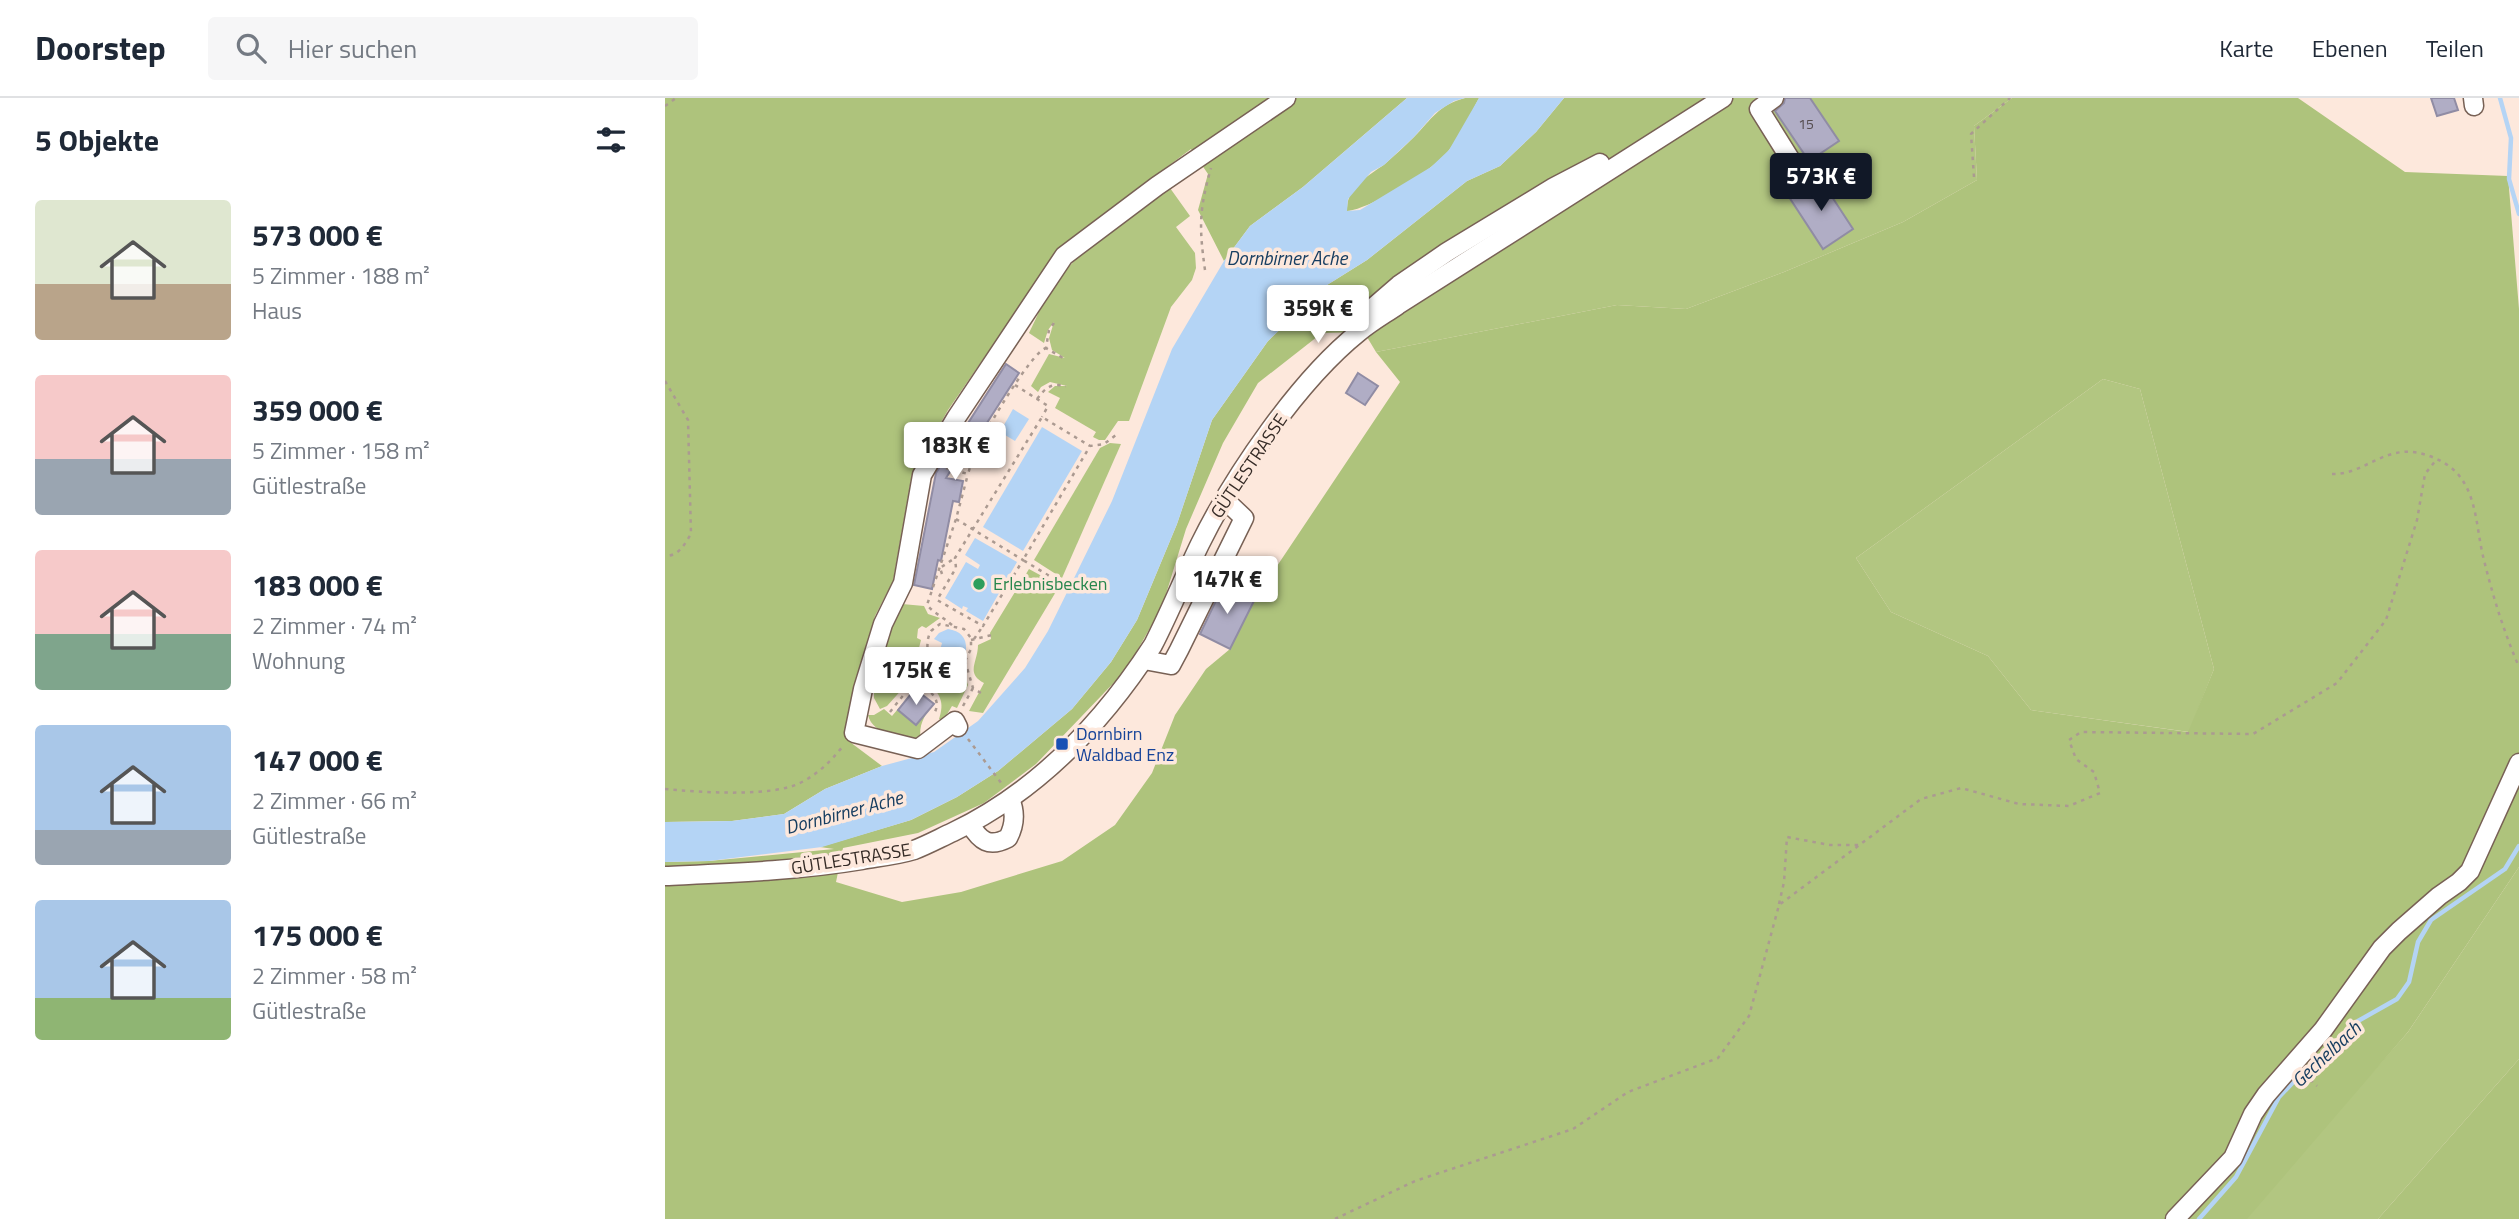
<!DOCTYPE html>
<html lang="de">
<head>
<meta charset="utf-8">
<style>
  :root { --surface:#fff; --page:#f6f6f7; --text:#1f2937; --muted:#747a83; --line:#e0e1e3; --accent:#111827 }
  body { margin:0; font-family:"Titillium Web",sans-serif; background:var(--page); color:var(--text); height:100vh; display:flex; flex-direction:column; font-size:26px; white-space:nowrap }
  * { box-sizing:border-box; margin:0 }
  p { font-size:23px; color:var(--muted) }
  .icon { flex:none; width:38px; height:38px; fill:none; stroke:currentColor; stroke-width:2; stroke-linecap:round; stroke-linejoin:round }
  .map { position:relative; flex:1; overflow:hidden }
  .sheet { display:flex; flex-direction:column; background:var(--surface); width:665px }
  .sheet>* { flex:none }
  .price { position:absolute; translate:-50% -60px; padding:0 16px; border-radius:7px; background:#fff; color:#222; font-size:23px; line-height:46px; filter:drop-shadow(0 2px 4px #0008) }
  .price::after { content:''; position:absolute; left:50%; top:42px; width:21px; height:16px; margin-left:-10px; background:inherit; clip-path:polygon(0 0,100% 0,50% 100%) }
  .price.active { background:var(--accent); color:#fff }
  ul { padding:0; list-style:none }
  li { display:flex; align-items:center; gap:21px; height:175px; padding:0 35px }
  li span { display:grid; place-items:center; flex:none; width:196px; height:140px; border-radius:7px; color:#555 }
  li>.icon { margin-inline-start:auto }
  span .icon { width:84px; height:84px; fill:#fffc; stroke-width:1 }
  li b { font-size:30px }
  h2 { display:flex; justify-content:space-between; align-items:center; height:84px; padding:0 35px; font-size:30px }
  header { display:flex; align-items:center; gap:42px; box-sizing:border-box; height:98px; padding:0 35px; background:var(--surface); border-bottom:2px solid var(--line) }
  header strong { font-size:33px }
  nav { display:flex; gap:38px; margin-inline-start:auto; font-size:24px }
  .search { width:490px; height:63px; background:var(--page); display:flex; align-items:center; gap:18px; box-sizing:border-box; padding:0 24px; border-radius:7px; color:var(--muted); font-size:26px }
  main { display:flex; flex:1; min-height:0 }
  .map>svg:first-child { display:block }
  .green { fill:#b2c681 }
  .forest { fill:#aec37c; fill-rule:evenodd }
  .water { fill:#b4d4f5 }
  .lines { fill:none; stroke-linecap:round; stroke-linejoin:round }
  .stream { stroke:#b4d4f5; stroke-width:4.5 }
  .building { fill:#b0adc5; stroke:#908ca4; stroke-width:2 }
  .minor-casing { stroke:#786155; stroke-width:21 }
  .path { stroke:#ab9a91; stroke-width:2.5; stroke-dasharray:3.5 5; stroke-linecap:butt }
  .minor { stroke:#fff; stroke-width:18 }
  .leisure-dot { fill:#2e9e5b; stroke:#fde8dc; stroke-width:2.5 }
  .transit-dot { fill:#1a4fb4; stroke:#fde8dc; stroke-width:2.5 }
  .labels { text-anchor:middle; stroke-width:7; stroke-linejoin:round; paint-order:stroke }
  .number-label { font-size:14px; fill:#544c4e }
  .street-label { font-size:18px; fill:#352b26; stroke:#fde8dc }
  .leisure-label { font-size:18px; fill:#27864d; stroke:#fde8dc; text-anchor:start }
  .transit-label { font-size:18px; fill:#164399; stroke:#fde8dc; text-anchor:start }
  .water-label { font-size:19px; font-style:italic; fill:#173e61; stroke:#fde8dc }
</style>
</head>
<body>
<header>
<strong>Doorstep</strong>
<div class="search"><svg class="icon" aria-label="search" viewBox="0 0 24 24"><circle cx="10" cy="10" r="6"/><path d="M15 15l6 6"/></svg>Hier suchen</div>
<nav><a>Karte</a><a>Ebenen</a><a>Teilen</a></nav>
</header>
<main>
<section class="sheet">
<h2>5 Objekte<svg class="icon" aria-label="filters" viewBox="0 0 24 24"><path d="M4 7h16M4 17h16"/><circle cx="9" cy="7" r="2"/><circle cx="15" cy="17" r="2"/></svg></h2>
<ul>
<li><span style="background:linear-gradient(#dfe7d0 60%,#b9a48a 0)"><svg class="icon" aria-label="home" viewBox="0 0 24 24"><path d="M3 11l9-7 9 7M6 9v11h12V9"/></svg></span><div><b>573 000 €</b><p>5 Zimmer · 188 m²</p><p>Haus</p></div></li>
<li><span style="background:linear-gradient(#f6c9c9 60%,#9aa5b1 0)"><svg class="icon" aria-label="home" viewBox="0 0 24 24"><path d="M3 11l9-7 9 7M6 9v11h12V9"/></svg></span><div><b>359 000 €</b><p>5 Zimmer · 158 m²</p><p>Gütlestraße</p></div></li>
<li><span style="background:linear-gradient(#f6c9c9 60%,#7fa58c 0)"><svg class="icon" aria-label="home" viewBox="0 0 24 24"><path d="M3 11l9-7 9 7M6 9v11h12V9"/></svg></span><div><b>183 000 €</b><p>2 Zimmer · 74 m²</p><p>Wohnung</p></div></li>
<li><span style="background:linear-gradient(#a9c7e8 75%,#9aa5b1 0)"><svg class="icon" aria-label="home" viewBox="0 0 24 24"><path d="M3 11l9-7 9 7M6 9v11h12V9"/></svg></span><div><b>147 000 €</b><p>2 Zimmer · 66 m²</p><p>Gütlestraße</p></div></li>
<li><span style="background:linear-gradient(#a9c7e8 70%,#8fb573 0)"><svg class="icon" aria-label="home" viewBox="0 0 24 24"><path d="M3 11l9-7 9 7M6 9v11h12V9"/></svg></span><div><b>175 000 €</b><p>2 Zimmer · 58 m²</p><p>Gütlestraße</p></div></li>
</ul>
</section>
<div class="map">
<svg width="1854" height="1121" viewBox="0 0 1854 1121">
  <rect width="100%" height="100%" fill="#fde8dc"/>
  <!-- green -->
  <g class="green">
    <path d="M1063,0H1347L1309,28L1312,82L1238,124L1119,174L1021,211L952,207L711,254L699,234Z"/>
    <path d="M505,90L525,118L511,129L530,155L531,170L527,182L506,209L464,323H453L440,342H434L428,339L431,334L390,310L395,300L383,294L390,288H402L385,284L376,289L373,294L366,288L384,256L400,260L387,252L384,240L389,224L383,232L379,245L364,235C373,217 380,198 392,182C422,145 466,117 505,90Z"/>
    <path d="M1438,281L1475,291L1549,571L1524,634L1366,612L1323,558L1226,514L1191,460Z"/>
    <path d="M445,345L456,346L397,480L369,462L435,350Z"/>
    <path d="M364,471L386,483L384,487L392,492L318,615L304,613L319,585C300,575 313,564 313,547L326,541L325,535Z"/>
    <path d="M237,506L259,508L263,516L275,520L261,530L257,528L253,531L252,540L256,542L254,550L259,562L249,579L245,576L240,578V588L222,608L215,611L209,600V591L206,588L226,528Z"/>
    <path d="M297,570L303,587L292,610L287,608L278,623L274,621C280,604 275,596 263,584L267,579L272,582L279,574L282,577L285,573L287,575Z"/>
    <path d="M250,591L269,606C259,617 253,628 256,642C238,638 208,638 203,617H209L219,611L227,618Z"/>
    <path d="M1854,769V961L1713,1121H1578L1743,934Z"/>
  </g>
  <!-- forest -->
  <g class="forest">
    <path d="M0,0H742L638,89L585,128L559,163L533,112L543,76L526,51L396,148L283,312L247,376L228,483L210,518L180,632L185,644L217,668L160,691L119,716L67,723L0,724Z"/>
    <path d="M800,0H814C805,17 796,37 784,52C769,72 706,111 682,113C682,103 684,97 691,89C700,78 711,73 721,65C730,57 740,48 749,39C767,21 773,7 800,0Z"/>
    <path d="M899,0H1063L699,234L657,235L593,285L558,345L521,431L497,509L461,572L371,666L319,705L253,735L178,750L171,784L237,804L296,794L397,763L450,727L487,675L510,617L541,571L565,551L590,501L735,284L711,254L952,207L1021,211L1119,174L1238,124L1312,82L1309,28L1347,0H1633L1740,74L1843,78L1854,211V769L1743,934L1582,1121H0V764L44,763L169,751L155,749L246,722L292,699L333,673L407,611L446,564L472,522L512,426L547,322L603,243L662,187L702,162L802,83L835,68L871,34ZM1438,281L1475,291L1549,571L1523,634L1366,612L1323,558L1226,514L1191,460Z"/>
    <path d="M1854,961V1121H1713Z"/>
  </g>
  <!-- water -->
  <g class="water">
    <path d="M742,0H800L789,3L770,15L749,39L719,67L706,74L683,101L682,113L695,112L766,69L784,52L814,0H899L871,34L835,68L802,83L702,162L662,187L603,243L547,322L512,426L472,522L446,564L407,611L333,673L292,699L246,722L157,749L44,763L0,764V724L67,723L119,716L160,691L217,668L269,654L313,623L360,570L383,533L447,403L507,251L559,163L585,128L638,89Z"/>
    <path d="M348,311L364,321L350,343L335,334Z"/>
    <path d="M377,329L417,353L358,453L318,429Z"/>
    <path d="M310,440L352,464L318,523L301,513L303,510L298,508L297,511L280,500L301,464L313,471L315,467L300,457Z"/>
    <path d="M283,531C295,533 302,539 301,552L299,557L292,553L280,565L278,563L267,569L275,562L273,560L277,545L269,541L274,535Z"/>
  </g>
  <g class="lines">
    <!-- stream -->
    <g class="stream">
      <path d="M1835,0L1846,40L1844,81L1854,116"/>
      <path d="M1534,1121L1571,1079L1614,999L1635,977L1670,953L1693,923L1732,901L1744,884L1753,844L1766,822L1840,771L1854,748"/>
    </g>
  </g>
  <!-- building -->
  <g class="building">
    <path d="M1120,0H1145L1174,43L1144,63L1110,13L1119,5Z"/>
    <path d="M1766,0H1789L1793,12L1772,18Z"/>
    <path d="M1154,79L1188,131L1158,151L1124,99Z"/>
    <path d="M341,266L354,275L309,345L305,342L281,380L298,383L294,404L288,403L276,463L273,462L267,491L249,487L271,375Z"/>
    <path d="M693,275L713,288L700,307L681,295Z"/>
    <path d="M559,486L590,501L565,551L535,536Z"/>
    <path d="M250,591L269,606L251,627L233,612Z"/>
  </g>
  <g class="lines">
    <defs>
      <g id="minor">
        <path d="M1109,0L1094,11L1134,75"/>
        <path d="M1808,0L1809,8"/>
        <path d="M690,225L734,187L782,154L889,89L935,65"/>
        <path d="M479,562L506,567L514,552L579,420L559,401"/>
        <path d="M293,629L290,623L253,651L189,635L198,591L218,526L238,485L257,377L291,320L399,158L492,88L621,0"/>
        <path d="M305,726C315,743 324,750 343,740C350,727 351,715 345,701"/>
        <path d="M0,778C66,775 131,773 197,762C214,759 232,757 249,752C262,747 275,740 288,734C373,693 437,626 488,547C505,514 519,479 535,446C569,377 634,282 694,234C706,224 720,216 733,207L1058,0"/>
        <path d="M1510,1121L1568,1060L1588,1016L1601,997L1658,932L1717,850L1734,833L1774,798L1794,784L1805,773L1854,665"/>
      </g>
    </defs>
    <!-- minor casing -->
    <use href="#minor" class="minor-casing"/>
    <!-- path -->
    <g class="path">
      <path d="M0,8L11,0"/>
      <path d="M1309,79L1306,36L1345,0"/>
      <path d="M540,172C534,129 534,112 546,70"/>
      <path d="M389,225L384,232L381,250L398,260"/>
      <path d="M0,283L23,322L26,436C19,447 14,458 0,458"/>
      <path d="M350,287L383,308L377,319"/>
      <path d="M372,301C381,289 386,285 401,288"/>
      <path d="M281,370L303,376C306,366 309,354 315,345C324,327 366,255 381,250"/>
      <path d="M1667,376C1693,377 1712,356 1738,354C1755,352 1780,362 1792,375C1813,399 1811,432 1819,462C1828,499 1839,534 1854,569"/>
      <path d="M291,421L358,462L318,528L272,502L291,470L290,460L377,319L425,348"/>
      <path d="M277,476L275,470L290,460"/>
      <path d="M391,482L358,462L425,348L439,346L451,337"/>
      <path d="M287,527C278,519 270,516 262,507L291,421L303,376"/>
      <path d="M309,541L318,528"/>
      <path d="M306,542L327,537"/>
      <path d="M300,563L308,590L319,597"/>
      <path d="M256,585L264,575L300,563L306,551V540L299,531L275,526L266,533C259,545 265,558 262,571L264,575"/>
      <path d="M298,608L308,590"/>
      <path d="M225,614L248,585L255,584C266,595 277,601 269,616"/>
      <path d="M303,641L337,686"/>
      <path d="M0,691C34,694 108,700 137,684C154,675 166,663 178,648"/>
      <path d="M1114,806L1119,784L1122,739L1165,747H1196"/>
      <path d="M1639,976L1652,988"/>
      <path d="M670,1121L750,1083L908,1031L963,994L1053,960L1084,918L1114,807L1256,701L1296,690L1354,706L1404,708L1435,695L1429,674L1411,661L1404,642L1416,634L1588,636L1672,585L1721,522L1752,422L1760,376L1771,362"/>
    </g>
    <!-- minor -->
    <use href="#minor" class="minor"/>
  </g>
  <!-- markers -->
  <circle class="leisure-dot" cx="314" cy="486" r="7"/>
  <rect class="transit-dot" x="390" y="639" width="14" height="14" rx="3.5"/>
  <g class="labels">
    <!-- number labels -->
    <g class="number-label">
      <text x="1141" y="31">15</text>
    </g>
    <!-- street labels -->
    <g class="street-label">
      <text transform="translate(584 368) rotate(-56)" y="6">GÜTLESTRASSE</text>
      <text transform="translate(186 761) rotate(-9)" y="6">GÜTLESTRASSE</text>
    </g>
    <!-- leisure labels -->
    <g class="leisure-label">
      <text x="328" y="492">Erlebnisbecken</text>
    </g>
    <!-- transit labels -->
    <g class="transit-label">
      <text x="411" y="642">Dornbirn<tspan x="411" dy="21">Waldbad Enz</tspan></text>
    </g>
    <!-- water labels -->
    <g class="water-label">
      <text x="622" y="167">Dornbirner Ache</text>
      <text transform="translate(179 714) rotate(-15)" y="7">Dornbirner Ache</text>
      <text transform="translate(1661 956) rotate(-43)" y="7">Gechelbach</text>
    </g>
  </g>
</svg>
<b class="price active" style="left:1156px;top:115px">573K €</b>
<b class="price" style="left:653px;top:247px">359K €</b>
<b class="price" style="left:290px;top:384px">183K €</b>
<b class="price" style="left:562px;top:518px">147K €</b>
<b class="price" style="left:251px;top:609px">175K €</b>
</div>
</main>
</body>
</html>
